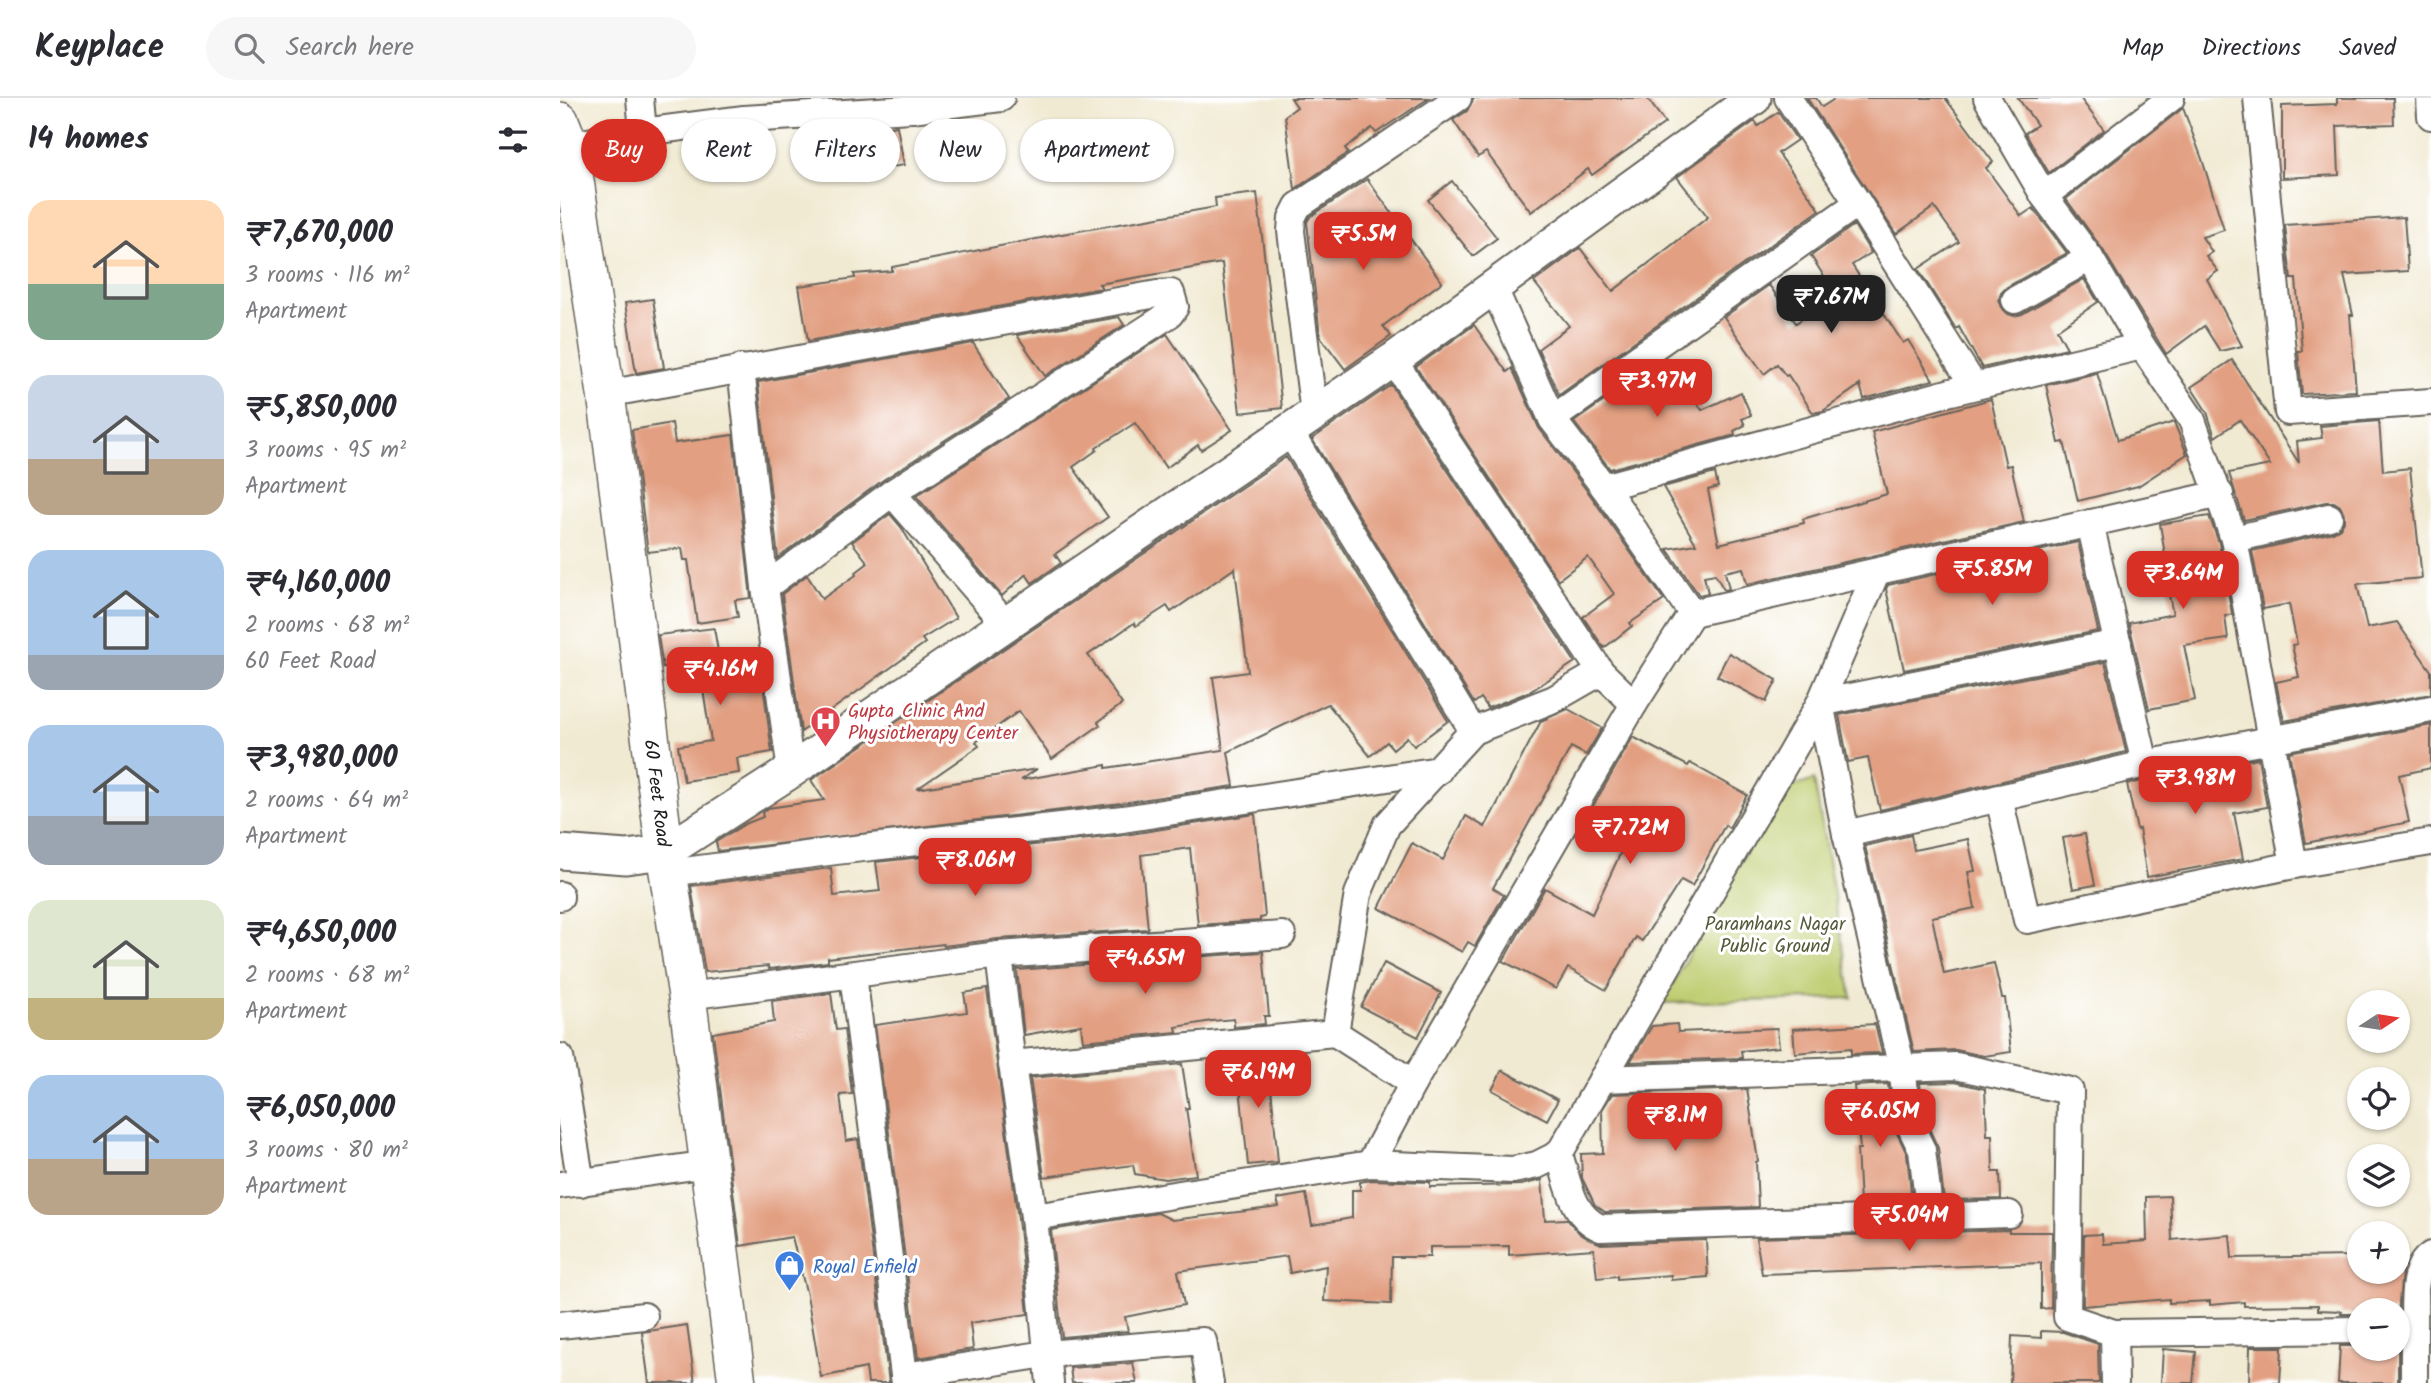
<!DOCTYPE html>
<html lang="en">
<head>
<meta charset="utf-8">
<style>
  :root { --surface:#fff; --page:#f7f7f7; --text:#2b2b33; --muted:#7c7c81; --line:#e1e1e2; --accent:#d93025 }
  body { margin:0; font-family:Kalam,sans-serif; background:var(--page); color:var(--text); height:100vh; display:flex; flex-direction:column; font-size:26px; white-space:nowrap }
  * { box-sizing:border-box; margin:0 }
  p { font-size:23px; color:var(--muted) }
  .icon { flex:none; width:38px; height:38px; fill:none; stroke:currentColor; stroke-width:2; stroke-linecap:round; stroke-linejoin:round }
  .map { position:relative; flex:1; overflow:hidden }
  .panel { display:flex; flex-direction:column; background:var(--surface); width:560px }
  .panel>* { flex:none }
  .guide { position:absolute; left:21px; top:21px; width:665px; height:63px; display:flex; gap:14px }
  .needle { width:46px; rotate:78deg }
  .buttons { position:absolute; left:1787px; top:892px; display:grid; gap:14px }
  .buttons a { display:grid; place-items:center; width:63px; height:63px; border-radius:50%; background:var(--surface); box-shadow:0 2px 5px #0004; font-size:35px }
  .price { position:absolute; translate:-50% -60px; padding:0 16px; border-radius:14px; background:var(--accent); color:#fff; font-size:23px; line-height:46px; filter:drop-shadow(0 2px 4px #0008) }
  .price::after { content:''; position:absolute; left:50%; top:42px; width:21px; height:16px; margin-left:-10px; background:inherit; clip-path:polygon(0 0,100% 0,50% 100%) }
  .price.current { background:#222; color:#fff }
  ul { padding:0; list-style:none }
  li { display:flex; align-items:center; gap:21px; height:175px; padding:0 28px }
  li span { display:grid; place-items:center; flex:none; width:196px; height:140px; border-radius:21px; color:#555 }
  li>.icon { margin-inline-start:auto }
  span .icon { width:84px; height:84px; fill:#fffc; stroke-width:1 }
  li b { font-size:30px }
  h2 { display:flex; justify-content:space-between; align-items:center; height:84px; padding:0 28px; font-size:30px }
  .pill { padding:0 24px; border-radius:32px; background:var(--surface); box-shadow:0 2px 5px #0004; font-size:24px; line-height:63px }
  .pill.current { background:var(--accent); color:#fff }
  header { display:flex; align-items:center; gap:42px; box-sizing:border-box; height:98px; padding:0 35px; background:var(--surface); border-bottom:2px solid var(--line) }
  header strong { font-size:33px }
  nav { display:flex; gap:38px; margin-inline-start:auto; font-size:24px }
  .search { width:490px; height:63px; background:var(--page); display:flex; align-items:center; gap:18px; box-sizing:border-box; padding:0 24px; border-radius:38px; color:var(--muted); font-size:26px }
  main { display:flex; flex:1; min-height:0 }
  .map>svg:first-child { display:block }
  .green { fill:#becc6e; stroke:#6d7445; stroke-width:2 }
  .building { fill:#e29f81; fill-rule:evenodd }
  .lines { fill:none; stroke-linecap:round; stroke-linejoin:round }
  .minor-casing { stroke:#67645c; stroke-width:30 }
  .tertiary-casing { stroke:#67645c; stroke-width:37 }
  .secondary-casing { stroke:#67645c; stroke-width:40 }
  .minor { stroke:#fff; stroke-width:26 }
  .tertiary { stroke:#fff; stroke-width:33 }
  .secondary { stroke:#fff; stroke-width:37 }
  .labels { text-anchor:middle; stroke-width:6; stroke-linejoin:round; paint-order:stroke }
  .health-label { font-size:19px; fill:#be3a42; stroke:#fff; text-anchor:start }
  .street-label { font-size:19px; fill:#1c1c1c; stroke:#fff }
  .park-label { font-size:19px; fill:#555a39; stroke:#fff }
  .shop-label { font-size:19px; fill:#366cbe; stroke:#fff; text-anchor:start }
</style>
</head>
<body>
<header>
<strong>Keyplace</strong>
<div class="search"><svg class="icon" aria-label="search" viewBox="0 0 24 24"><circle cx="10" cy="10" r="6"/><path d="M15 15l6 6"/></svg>Search here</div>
<nav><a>Map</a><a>Directions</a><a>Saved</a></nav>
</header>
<main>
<section class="panel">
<h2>14 homes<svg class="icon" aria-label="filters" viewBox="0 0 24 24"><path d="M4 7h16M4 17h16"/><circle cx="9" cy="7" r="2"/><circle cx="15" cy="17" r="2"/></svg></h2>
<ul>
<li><span style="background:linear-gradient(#ffd9b3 60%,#7fa58c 0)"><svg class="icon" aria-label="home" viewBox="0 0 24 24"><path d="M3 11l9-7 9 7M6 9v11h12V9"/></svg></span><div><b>₹7,670,000</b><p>3 rooms · 116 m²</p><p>Apartment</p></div></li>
<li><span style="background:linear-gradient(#c9d6e8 60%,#b9a48a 0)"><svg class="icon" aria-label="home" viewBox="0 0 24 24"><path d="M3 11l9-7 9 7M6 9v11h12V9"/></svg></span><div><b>₹5,850,000</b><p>3 rooms · 95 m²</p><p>Apartment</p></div></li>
<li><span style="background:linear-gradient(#a9c7e8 75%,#9aa5b1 0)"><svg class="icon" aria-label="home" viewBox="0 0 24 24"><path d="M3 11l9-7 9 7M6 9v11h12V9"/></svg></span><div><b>₹4,160,000</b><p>2 rooms · 68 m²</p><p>60 Feet Road</p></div></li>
<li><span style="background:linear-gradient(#a9c7e8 65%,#9aa5b1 0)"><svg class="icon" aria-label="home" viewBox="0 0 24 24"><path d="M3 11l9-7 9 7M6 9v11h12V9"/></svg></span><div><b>₹3,980,000</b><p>2 rooms · 64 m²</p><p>Apartment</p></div></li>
<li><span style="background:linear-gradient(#dfe7d0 70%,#c2b280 0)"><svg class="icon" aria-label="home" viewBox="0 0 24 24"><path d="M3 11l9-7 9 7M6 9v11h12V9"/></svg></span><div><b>₹4,650,000</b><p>2 rooms · 68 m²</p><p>Apartment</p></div></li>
<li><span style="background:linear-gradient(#a9c7e8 60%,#b9a48a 0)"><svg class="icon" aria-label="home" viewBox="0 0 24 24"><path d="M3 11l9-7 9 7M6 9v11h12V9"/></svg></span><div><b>₹6,050,000</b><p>3 rooms · 80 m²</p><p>Apartment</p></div></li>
</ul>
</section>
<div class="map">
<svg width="1871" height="1285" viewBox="0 0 1871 1285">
  <rect width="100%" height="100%" fill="#fff"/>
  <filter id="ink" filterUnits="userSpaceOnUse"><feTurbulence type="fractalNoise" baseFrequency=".0143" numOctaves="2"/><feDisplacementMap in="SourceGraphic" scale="14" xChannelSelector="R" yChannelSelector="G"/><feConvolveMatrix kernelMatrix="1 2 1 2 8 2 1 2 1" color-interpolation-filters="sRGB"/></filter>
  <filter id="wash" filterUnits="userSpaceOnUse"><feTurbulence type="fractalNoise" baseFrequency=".00686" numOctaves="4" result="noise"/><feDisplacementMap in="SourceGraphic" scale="28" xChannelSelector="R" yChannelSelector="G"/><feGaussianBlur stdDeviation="1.57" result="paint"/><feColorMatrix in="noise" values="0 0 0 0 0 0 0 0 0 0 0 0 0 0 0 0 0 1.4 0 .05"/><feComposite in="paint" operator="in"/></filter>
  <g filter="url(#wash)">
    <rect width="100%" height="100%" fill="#f1ead3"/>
    <!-- green -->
    <path class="green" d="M1254,682L1292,900L1102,905L1220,693Z"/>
    <g id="blocks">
      <!-- building -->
      <g class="building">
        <path d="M731,0H869L816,35L812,30L785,50L788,55L735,91L725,18L737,9Z"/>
        <path d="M914,0H1087L1105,25L1032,77L1028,71L971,114L926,54L918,59L893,22L907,13Z"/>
        <path d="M1247,0H1256L1262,9L1276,0H1385L1433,64L1426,70L1461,118L1473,110L1507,155L1447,189L1441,195L1439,201L1442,210L1448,216L1454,218L1462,216L1524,181L1538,204L1497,232L1507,250L1422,270L1399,229L1396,231L1358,171L1399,144L1374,109L1336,136Z"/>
        <path d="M1458,0H1520L1544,32L1489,75L1465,35L1477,27Z"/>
        <path d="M1777,0H1833L1834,26L1777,28L1779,77L1722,80V8L1777,6Z"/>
        <path d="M1623,10L1642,61L1664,132L1642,139L1652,154L1646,158L1658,173L1647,181L1682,248L1660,253L1644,228L1606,256L1543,152L1506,101Z"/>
        <path d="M1218,14L1237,42L1218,55L1260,112L999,297L978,251L1009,228L974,184L1020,150L1053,193L1148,119L1117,79L1195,23L1198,28Z"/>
        <path d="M337,28L344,67L298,75L291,36Z"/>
        <path d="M807,81L882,184L823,228L831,238L785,271L760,238L747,124L750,119Z"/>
        <path d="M892,83L937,140L913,158L868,102Z"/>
        <path d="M697,95L722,310L680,315L662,165L539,186L542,190L248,243L239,188L295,180L294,176L332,173V169L502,136L656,109L655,100Z"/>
        <path d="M1844,119L1848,173L1784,177L1793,217H1790L1796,293L1742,296L1738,253H1742L1736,181H1731L1725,127Z"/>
        <path d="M1294,127L1311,155L1292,167L1343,245L1348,242L1373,282L1304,301L1300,287L1263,313L1253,315L1228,277L1226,278L1217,266L1204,276L1164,219L1209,187L1236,225L1274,199L1269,191L1271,189L1251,158Z"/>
        <path d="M93,201L104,270L76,275L65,205Z"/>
        <path d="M559,219L564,227L485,278L457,237Z"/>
        <path d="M914,227L947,274L952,270L979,330L1031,398L1104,502L1070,525L1072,528L1044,550L1023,519L1054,496L1028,459L998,482L856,269Z"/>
        <path d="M607,236L672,332L641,352L638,347L606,370L575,325L536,350L537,352L513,369L548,419L495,456L501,465L472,485L466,476L442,498L356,398Z"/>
        <path d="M413,245L449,301L323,382L218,460L198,284Z"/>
        <path d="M1105,260L1142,312L1181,294L1191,317L1182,321L1185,327L1174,333L1175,337L1050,371L1014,324Z"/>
        <path d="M1672,262L1739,365L1737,343L1762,340L1760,328L1819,323L1823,373L1850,370L1862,480L1797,486L1807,530L1837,524L1871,573V596L1724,623L1716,584L1739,579L1732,547L1737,546L1729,506L1703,511L1692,453L1773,434L1780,430L1784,423V416L1780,408L1774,404H1766L1684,422L1669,375L1710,367L1680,322L1655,339L1647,314L1631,289Z"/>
        <path d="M1537,275L1558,342L1614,324L1627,356L1578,388L1518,403L1504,344L1499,345L1486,287Z"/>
        <path d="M831,287L1015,564L971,593L928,610L921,600L914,605L752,341Z"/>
        <path d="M1431,301L1446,368L1451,367L1464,424L1187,486L1183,470L1165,474L1169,491L1164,492L1155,476L1144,478L1148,495L1139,497L1107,451L1136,446L1103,389L1155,375L1158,389L1148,392L1159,446L1212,433L1244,425L1243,421L1327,396L1312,334Z"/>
        <path d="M112,325L115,345L173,337L191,500L175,502L178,519L137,525L128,462H124L122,450L88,454L72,332Z"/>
        <path d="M726,359L888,623L854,648L847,639L833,651L827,644L810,658L768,606L668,654L674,688L561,705L158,753L156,744L185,726L203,719L202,715L208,710L264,702L251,682ZM675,470L688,574L653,579L663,652L546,670V667L461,682L477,671L357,691L419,648L416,644L459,613L492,661L540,627L538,624L562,606L528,557L574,525L576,528L607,508L611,514Z"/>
        <path d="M330,416L341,429L396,520L362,541L365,545L241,634L222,496L247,477L262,501L296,477L295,475L308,465L292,444Z"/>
        <path d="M1649,418L1659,445L1672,516L1665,518L1668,541L1624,547L1635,602L1589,611L1569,525L1613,516L1602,464L1606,463L1600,426Z"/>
        <path d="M1518,444L1538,533L1344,572L1326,491L1328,487Z"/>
        <path d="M154,530L162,577L201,571L212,654L177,660L179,675L124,683L118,648L151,643L139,565L103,570L98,537Z"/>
        <path d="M1169,555L1217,582L1206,604L1157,578Z"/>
        <path d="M1545,564L1566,654L1320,712L1308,660L1288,664L1279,617Z"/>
        <path d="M1008,611L1042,630L1026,657L1011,649L933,790L944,797L915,848L908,844L902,854L819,810L852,745L883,762L906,718L925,729L981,623Z"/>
        <path d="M1871,627V670L1839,677L1849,724L1746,745L1729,654Z"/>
        <path d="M1073,639L1128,668L1130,665L1187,697L1169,730L1165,727L1132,788L1121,782L1082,843L1076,839L1046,892L1008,870L996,891L943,863L985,790L1032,816L1063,750L1022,727Z"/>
        <path d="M1698,660L1707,709L1674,715L1683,761L1587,779L1579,731L1577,732L1567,686Z"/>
        <path d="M695,716L705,819L700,820V823L638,827L630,750L581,757L588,831L438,841L384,848L383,846L268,860V864L209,871L208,868L145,874L131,788L271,770L274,798L320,793L316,764L565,737Z"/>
        <path d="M1525,736L1535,787L1513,791L1503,740Z"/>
        <path d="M1351,737L1354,752L1408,741L1415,773L1408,774L1415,810L1372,819L1384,876L1434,865L1442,900H1445L1451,954L1424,958L1396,952L1354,954L1305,748Z"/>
        <path d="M703,854L709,918H704L705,926L674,929V921L652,923L616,929L617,934L523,943L521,927L464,937L457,872L591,862V865L618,860Z"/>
        <path d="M824,865L881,895L858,939L801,909Z"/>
        <path d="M427,891L458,1121L468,1216L410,1225L413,1251L358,1260L315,927L407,914L404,895Z"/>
        <path d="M271,895L276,932L284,931L292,996L280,997L286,1043L298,1041L329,1285H308L306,1270L261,1279L247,1197L232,1139L180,1148L153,935L214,924L212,903Z"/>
        <path d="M1117,926L1118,934L1217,930L1219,949L1181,953L1182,960L1070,964L1092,928Z"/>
        <path d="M1315,926L1322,955L1291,956V950L1235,955L1233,931Z"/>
        <path d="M708,957L718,1064L688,1067L677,960Z"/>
        <path d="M622,966L629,1010H626L636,1077L605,1081L575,1076L573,1067L484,1079L470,980Z"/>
        <path d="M942,972L998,1002L987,1022L932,992Z"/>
        <path d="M1395,984L1425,991L1427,1037H1432L1433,1074H1440L1441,1101L1384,1102L1378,1050L1364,1020L1360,985Z"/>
        <path d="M1328,986L1333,1027L1347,1056L1352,1104L1300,1105L1297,1051H1300L1294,988Z"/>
        <path d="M1187,991L1198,1063L1196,1064L1198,1109L1045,1114L1035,1107L1022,1080L1021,1056L1043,1055L1042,1012L1052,996Z"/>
        <path d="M811,1082L870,1084V1089L961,1087L982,1082L985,1122L1007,1121L1021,1137L1041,1146L1146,1142L1148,1179L1111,1182V1177L1057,1181V1178L1037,1180L1034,1151L949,1157V1148L870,1149V1159H832L831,1206L764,1203L766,1168L730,1175L727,1158L618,1173L624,1207L565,1219L568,1233L502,1239L491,1132L598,1115L612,1122L719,1109L717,1101L746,1096L752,1127L792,1120V1092H800V1084Z"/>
        <path d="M1610,1098L1612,1142L1670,1137L1672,1160L1793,1158V1153H1799V1174H1838V1152H1844L1838,1215V1213H1799V1216H1781L1782,1213L1758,1212V1207L1684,1208V1204L1650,1207V1203L1609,1205V1201L1523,1208L1524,1137L1542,1136L1543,1146L1587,1143L1586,1099Z"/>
        <path d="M1449,1132V1134H1492L1491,1210L1481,1211V1165L1202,1176L1196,1140Z"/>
        <path d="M127,1227L135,1285H89L82,1234Z"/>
        <path d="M1481,1233L1503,1234L1538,1246L1539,1285H1450L1452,1238L1481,1240Z"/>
        <path d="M1838,1247V1285H1778L1780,1248H1799V1251H1838Z"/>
        <path d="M1690,1249H1722L1720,1285H1689Z"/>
        <path d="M1603,1251L1636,1254L1633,1285H1601Z"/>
        <path d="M573,1265L577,1285H512L510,1270Z"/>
      </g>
    </g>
  </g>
  <g filter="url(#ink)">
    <use href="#blocks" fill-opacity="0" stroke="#67645c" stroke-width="2"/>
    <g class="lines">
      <defs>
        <g id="minor">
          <path d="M80,0L83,34"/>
          <path d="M1228,0L1298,105L1414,288"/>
          <path d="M1427,0L1484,98L1530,160L1582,248L1632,322L1674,441L1734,767L1467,822L1439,700"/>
          <path d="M1697,0L1728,314L1871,304"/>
          <path d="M1870,0L1871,18"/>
          <path d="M0,49L83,34L184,21L351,11L441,0"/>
          <path d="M1484,98L1611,0"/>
          <path d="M933,188L992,321L1044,389L1132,515L1660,396"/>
          <path d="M1455,202L1530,160"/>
          <path d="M833,262L1041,574L1074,606"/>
          <path d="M181,270L205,489L231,673"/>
          <path d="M46,296L597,196L611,195L615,209L610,216L332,395L205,489"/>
          <path d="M754,316L731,133L732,120L738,108L898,0"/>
          <path d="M992,321L1298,105"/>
          <path d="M729,333L913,633"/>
          <path d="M1044,389L1391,294L1582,248"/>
          <path d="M332,395L446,526"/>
          <path d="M1530,425L1585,666"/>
          <path d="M1674,441L1769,419"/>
          <path d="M1316,475L1260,605L1558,545"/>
          <path d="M1286,736L1585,666L1871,611"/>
          <path d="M1734,767L1871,744"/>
          <path d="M109,775L276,753L563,721L879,672"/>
          <path d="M0,797V799"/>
          <path d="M439,857L452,966L474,1119L490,1285"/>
          <path d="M293,877L345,1285"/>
          <path d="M127,898L439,857L722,837"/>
          <path d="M0,959L21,1085"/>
          <path d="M452,966L775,935"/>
          <path d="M1042,981L1396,968L1510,993L1507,1219L1554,1235L1555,1285"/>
          <path d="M853,985L775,935L798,796L827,727L913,633L994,601L1041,574"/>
          <path d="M999,1056C1008,1083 1012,1119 1041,1130L1449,1116"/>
          <path d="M810,1066L853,985L1074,606L1132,515"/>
          <path d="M0,1087L149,1066"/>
          <path d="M474,1119L810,1066L953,1072L977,1067L999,1056L1260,605L1286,736L1342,970L1349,1025L1362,1052L1370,1118"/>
          <path d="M0,1227L84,1218"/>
          <path d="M1838,1231H1854V1285"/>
          <path d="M1854,1231C1855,1209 1850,1170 1871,1157"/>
          <path d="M1554,1235L1799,1232"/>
          <path d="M344,1278L486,1256L643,1243L650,1285"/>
        </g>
        <path id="tertiary" d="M0,754L66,759L105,754L231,673L833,262L1194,0"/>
        <path id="secondary" d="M0,23L10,48L46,296L105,754L127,898L177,1285"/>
      </defs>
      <!-- minor casing -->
      <use href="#minor" class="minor-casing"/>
      <!-- tertiary casing -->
      <use href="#tertiary" class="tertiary-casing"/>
      <!-- secondary casing -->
      <use href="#secondary" class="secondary-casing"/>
      <!-- minor -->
      <use href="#minor" class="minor"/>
      <!-- tertiary -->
      <use href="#tertiary" class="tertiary"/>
      <!-- secondary -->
      <use href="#secondary" class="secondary"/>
    </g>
  </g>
  <!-- icons -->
  <defs>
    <symbol id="hospital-pin" viewBox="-11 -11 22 30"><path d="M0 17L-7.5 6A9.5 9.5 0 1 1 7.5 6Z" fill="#e0444e" stroke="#fff"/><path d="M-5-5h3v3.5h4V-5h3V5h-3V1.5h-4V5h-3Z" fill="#fff"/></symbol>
    <symbol id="shop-pin" viewBox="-11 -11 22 30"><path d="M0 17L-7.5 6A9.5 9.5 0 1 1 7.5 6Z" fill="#3f7fe0" stroke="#fff"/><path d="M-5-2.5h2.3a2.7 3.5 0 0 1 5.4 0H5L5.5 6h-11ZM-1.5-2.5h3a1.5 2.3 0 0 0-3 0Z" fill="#fff"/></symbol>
  </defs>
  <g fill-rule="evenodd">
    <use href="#hospital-pin" x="248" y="606" width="35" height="47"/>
    <use href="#shop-pin" x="212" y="1150" width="35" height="47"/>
  </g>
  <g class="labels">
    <!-- health labels -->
    <g class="health-label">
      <text x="288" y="619">Gupta Clinic And<tspan x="288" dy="22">Physiotherapy Center</tspan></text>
    </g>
    <!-- street labels -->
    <g class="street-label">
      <text transform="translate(98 695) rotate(83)" y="7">60 Feet Road</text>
    </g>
    <!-- park labels -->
    <g class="park-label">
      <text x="1215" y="832">Paramhans Nagar<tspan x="1215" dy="22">Public Ground</tspan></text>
    </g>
    <!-- shop labels -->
    <g class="shop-label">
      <text x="253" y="1175">Royal Enfield</text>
    </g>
  </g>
</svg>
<div class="buttons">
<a><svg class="needle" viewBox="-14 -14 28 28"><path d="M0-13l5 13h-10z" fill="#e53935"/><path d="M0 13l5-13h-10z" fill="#7c7c81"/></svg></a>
<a><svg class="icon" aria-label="locate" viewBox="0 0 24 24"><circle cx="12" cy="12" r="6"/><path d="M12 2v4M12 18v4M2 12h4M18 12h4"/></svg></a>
<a><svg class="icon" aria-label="layers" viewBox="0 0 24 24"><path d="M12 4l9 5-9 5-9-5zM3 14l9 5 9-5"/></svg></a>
<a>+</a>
<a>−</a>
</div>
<b class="price" style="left:803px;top:174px">₹5.5M</b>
<b class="price current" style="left:1271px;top:237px">₹7.67M</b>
<b class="price" style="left:1097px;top:321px">₹3.97M</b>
<b class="price" style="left:1432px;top:509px">₹5.85M</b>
<b class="price" style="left:1623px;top:513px">₹3.64M</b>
<b class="price" style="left:160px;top:609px">₹4.16M</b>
<b class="price" style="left:1635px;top:718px">₹3.98M</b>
<b class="price" style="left:1070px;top:768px">₹7.72M</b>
<b class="price" style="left:415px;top:800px">₹8.06M</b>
<b class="price" style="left:585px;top:898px">₹4.65M</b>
<b class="price" style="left:698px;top:1012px">₹6.19M</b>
<b class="price" style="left:1320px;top:1051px">₹6.05M</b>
<b class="price" style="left:1115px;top:1055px">₹8.1M</b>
<b class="price" style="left:1349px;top:1155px">₹5.04M</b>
<div class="guide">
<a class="pill current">Buy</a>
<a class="pill">Rent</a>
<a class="pill">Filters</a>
<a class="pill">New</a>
<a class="pill">Apartment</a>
</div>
</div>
</main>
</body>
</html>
